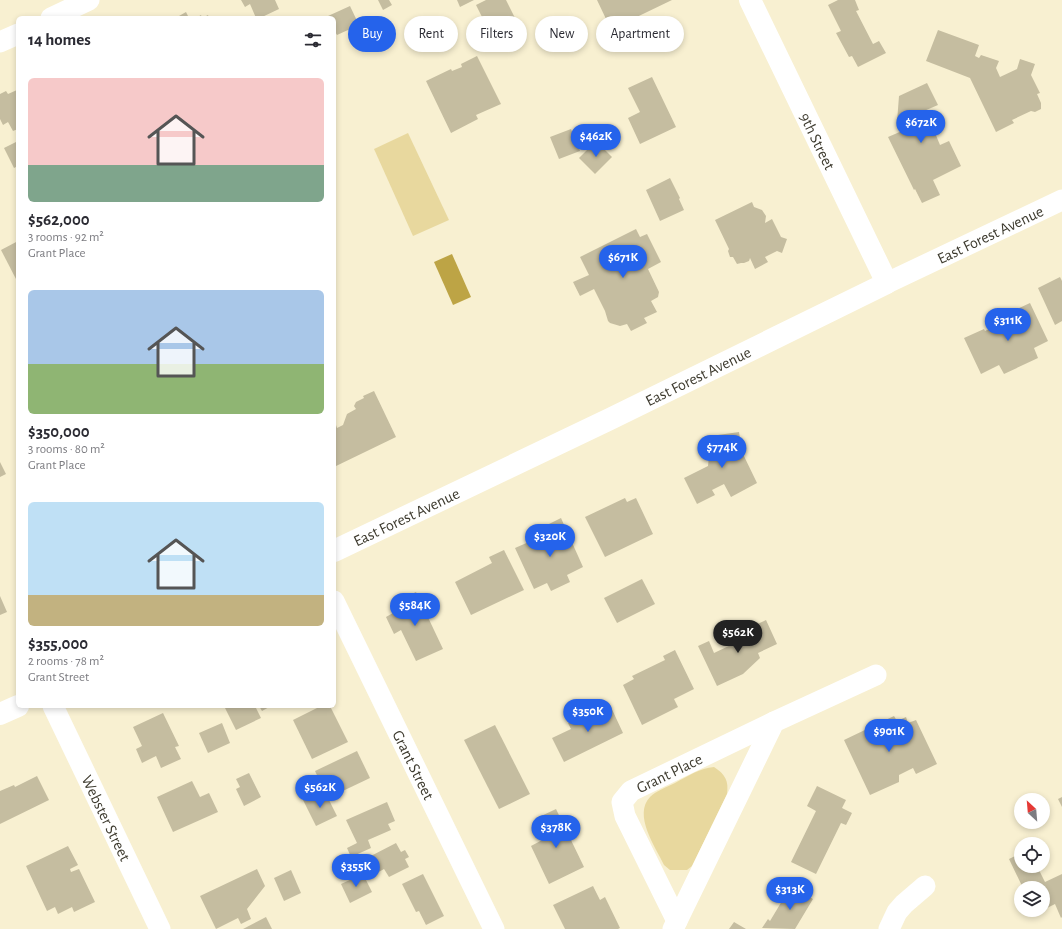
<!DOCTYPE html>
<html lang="en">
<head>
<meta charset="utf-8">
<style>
  :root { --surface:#fff; --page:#f7f7f7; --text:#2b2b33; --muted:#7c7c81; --accent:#2563eb }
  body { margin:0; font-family:"Alegreya Sans",sans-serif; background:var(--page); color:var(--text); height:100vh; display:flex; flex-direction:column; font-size:15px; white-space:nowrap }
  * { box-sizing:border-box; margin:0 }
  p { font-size:13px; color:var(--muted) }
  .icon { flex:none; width:22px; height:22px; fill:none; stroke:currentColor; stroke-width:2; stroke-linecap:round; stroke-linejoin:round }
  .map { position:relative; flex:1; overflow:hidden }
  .sheet { position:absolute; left:16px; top:16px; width:320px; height:692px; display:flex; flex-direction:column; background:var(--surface); border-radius:6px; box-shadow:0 2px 6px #0003 }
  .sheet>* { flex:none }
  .guide { position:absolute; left:348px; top:16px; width:380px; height:36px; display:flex; gap:8px }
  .needle { width:26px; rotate:334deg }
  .buttons { position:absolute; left:1014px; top:793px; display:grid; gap:8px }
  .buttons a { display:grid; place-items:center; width:36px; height:36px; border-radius:50%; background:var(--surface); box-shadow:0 2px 6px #0003; font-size:20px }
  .price { position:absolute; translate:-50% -34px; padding:0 9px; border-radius:14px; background:var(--accent); color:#fff; font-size:13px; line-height:26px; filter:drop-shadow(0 1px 2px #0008) }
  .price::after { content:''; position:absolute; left:50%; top:24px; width:12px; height:9px; margin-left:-6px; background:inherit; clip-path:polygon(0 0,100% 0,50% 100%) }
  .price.active { background:#222; color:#fff }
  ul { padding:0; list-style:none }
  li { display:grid; align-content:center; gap:8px; height:212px; padding:0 12px }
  li span { display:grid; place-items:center; height:124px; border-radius:6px; color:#555 }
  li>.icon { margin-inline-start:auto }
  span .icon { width:72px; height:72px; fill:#fffc; stroke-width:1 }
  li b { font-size:17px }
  h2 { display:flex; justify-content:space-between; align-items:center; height:48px; padding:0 12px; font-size:17px }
  .chip { padding:0 14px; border-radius:18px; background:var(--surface); box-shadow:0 2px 6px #0003; font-size:14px; line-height:36px }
  .chip.active { background:var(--accent); color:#fff }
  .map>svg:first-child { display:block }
  .green { fill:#e8d89e }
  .water { fill:#bda445 }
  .building { fill:#c5bda0 }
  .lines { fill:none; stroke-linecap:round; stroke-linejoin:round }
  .street { stroke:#fff; stroke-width:21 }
  .secondary { stroke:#fff; stroke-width:22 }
  .labels { text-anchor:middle; stroke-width:3.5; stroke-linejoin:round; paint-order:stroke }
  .street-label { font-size:16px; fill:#3d3a2e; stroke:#fff }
</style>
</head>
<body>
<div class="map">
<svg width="1062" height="929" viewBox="0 0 1062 929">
  <rect width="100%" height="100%" fill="#f8f0d1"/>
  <!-- green -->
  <g class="green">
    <path d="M408,133L449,220L413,236L374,149Z"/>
    <path d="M714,767C725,774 729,781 727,794L692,866L687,870H670L664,865C655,846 633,815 650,797C656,791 667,787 675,783C688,776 700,768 714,767Z"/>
  </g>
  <!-- water -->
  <path class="water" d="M452,254L471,297L453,305L434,262Z"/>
  <!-- building -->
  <g class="building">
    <path d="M241,0H275L279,9L260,18H256L250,4L245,7Z"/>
    <path d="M378,0H389L392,5L383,10Z"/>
    <path d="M457,0H474L460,7Z"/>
    <path d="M486,0H506L520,28L494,41L476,5Z"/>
    <path d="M597,0H672L616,27L612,19L607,21Z"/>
    <path d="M838,0H855L859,10L856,11L873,44L879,41L886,53L858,67L852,56L849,57L836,33L841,31L828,5Z"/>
    <path d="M350,6L359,25L337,35L334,30V18H328V16Z"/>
    <path d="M186,12L189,18H180L179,16Z"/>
    <path d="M201,15L202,18L208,15L209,18H196Z"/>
    <path d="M938,30L979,45L975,56L979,58L981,55L999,61L996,68L1000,77L1017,69L1020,59L1035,64L1031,75L1040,93L1037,94L1041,103V109L1035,112L1031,111L1012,120L1014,123L996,132L970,78L926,61Z"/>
    <path d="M477,56L501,104L476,115L478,119L451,133L426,81L451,69L452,71L462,67L461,64Z"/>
    <path d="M652,77L676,127L640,144L628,118L640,112L628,88Z"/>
    <path d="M927,83L938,105L924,111V119L931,135L935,133L940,145L949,141L961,166L933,180L940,195L922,203L915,189L914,190L888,137L902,131L897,122L899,96Z"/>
    <path d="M17,90L18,117L16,118L18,123V129L13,131L8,122L3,125L0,119V94L6,91L8,94Z"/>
    <path d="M571,129L580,151L559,159L550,137Z"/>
    <path d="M18,141V166L14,168L4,148Z"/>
    <path d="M596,141L612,157L595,174L579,158Z"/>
    <path d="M670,178L680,198L679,199L684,210L660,221L646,190Z"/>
    <path d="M752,202L754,207L762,210L766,216L765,223L772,219L781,237L787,239L782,253L777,251L765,257L768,262L755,269L750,258L749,261L744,263H741L737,264L733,257H730L728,251L729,249L715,220Z"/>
    <path d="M636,229L640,237L647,234L661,262L648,269L659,292L658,297L651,301L657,312L644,318L647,323L631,331L627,324L620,326L610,323L608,321L605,311L594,289L580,296L573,282L589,275L580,257Z"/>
    <path d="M18,241V278L16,279L1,250Z"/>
    <path d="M1060,277L1062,281V321L1055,325L1038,288Z"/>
    <path d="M1030,303L1048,341L1034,348L1038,358L1004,374L999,365L981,374L964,338L984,329L985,331L1015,316L1013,311Z"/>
    <path d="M374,391L396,437L334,467V427L336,425L337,428L343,425L347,414L356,409L354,406L356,402L364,398L363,396Z"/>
    <path d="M739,432L742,452L757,483L731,497L724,484L712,490L715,495L697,504L684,478L708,466L711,436Z"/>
    <path d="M0,462L6,474L0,477Z"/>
    <path d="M625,498L627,502L636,498L653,534L605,557L585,517Z"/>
    <path d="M561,518L583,567L567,575L570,582L551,591L547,583L534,589L515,548L531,541L533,545L550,537L545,526Z"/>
    <path d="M504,550L524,590L471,615L455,582L492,563L489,557Z"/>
    <path d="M642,579L655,604L617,623L604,598Z"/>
    <path d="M416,592L443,649L416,661L401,630L394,634L386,617L393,613L391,609L401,605L399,600Z"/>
    <path d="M0,596L7,612L0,615Z"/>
    <path d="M766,620L777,644L758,653L760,658L743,674L717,686L698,646L709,641L714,653L752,635L749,628Z"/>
    <path d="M675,650L694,689L674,699L678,707L642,725L623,685L634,679L632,676L665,660L663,656Z"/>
    <path d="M609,703L623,733L564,762L552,738L571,729L568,723Z"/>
    <path d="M224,706H255L261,718L236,730Z"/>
    <path d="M259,706H271L262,711Z"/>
    <path d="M321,706H330L348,742L312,759L293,720Z"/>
    <path d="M163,713L179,746L175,747L181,759L161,768L156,756L142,763L136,749L142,746L133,727Z"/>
    <path d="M894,716L897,721L906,717L908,723L916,720L937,764L916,774L913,768L899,775V782L870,795L844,740Z"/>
    <path d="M222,723L230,743L208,753L199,733Z"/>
    <path d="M495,725L530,794L499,809L464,740Z"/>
    <path d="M357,751L370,778L328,798L315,771Z"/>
    <path d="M249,773L261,797L244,806L236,789L240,787L236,779Z"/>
    <path d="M37,776L49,800L0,824V791L14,785L15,787Z"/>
    <path d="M192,781L200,797L209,793L218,812L173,832L157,797Z"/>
    <path d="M817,786L846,800L842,808L852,813L846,825L841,823L816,874L791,862L816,811L807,806Z"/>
    <path d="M316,793L320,802L328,798L337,816L316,826L303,800Z"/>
    <path d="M1062,797V807L1058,799Z"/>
    <path d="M387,802L395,821L388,824L391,830L368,840L371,848L351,857L347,848L357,843L346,820Z"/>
    <path d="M556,809L584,867L549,884L531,846L546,838L537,818Z"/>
    <path d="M396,843L401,852L405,850L409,857L405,859L409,867L389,877L384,869L375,874L367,858Z"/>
    <path d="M68,846L78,865L70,869L71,872L79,869L95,902L74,912L72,907L58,914L55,907L47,911L26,866Z"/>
    <path d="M1021,853V866H1037L1045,882L1062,874V917L1061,918L1055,904L1043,910V888H1023L1009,859Z"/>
    <path d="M257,869L265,886L247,909L251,919L241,924L238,918L216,929L200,896Z"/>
    <path d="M291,870L301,893L284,901L274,878Z"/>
    <path d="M363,874L372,892L350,903L341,884Z"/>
    <path d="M423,874L444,916L426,925L419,911L416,912L402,884Z"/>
    <path d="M593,886L600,900L605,897L620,928L618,929H565L553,905Z"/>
    <path d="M791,886L813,899L795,929L762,928L768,919L770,921Z"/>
    <path d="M1034,910H1043L1035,913Z"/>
    <path d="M266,917L272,929H243Z"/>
    <path d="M734,922L746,929H729Z"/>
  </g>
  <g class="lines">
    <!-- street -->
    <g class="street">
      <path d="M51,18L89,0"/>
      <path d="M0,42L18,34"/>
      <path id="s1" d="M887,283L1062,200"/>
      <path id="s2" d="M334,601L494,929"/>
      <path id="s3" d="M53,706L160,929"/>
      <path id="s4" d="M677,921L625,816L622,802L631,791L774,722"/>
      <path d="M673,929L774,722L876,675"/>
      <path d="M889,929L897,912L904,904L925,886"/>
    </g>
    <!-- secondary -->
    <g class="secondary">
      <path id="s5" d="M334,551L610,419L887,283L750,0"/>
      <path d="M0,714L18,706"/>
    </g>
  </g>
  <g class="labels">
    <!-- street labels -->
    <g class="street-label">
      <text transform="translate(818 141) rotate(64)" y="6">9th Street</text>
      <text dy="6" stroke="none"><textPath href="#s1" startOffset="114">East Forest Avenue</textPath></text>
      <text dy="6" stroke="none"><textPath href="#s5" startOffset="404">East Forest Avenue</textPath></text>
      <text dy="6" stroke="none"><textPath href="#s5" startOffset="80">East Forest Avenue</textPath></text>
      <text dy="6" stroke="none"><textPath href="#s2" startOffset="182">Grant Street</textPath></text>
      <text dy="6" stroke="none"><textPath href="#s4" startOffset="188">Grant Place</textPath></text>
      <text dy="6" stroke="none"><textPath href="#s3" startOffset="124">Webster Street</textPath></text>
    </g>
  </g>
</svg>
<div class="buttons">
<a><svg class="needle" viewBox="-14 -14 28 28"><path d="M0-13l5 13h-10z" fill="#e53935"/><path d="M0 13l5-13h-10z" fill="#7c7c81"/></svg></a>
<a><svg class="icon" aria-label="locate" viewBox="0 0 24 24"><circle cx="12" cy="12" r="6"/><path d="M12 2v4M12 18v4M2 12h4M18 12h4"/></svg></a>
<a><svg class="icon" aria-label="layers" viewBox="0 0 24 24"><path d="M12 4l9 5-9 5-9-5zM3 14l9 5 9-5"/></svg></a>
</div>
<b class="price" style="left:921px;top:144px">$672K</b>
<b class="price" style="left:596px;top:158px">$462K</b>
<b class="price" style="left:623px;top:279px">$671K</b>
<b class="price" style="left:1008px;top:342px">$311K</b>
<b class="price" style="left:722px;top:469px">$774K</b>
<b class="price" style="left:550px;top:558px">$320K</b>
<b class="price" style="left:415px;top:627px">$584K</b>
<b class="price active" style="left:738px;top:654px">$562K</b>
<b class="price" style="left:588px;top:733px">$350K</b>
<b class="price" style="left:889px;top:753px">$901K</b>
<b class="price" style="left:320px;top:809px">$562K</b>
<b class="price" style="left:556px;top:849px">$378K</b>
<b class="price" style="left:356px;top:888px">$355K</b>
<b class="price" style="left:790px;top:911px">$313K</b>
<div class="guide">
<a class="chip active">Buy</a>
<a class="chip">Rent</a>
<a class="chip">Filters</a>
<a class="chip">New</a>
<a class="chip">Apartment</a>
</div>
<section class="sheet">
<h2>14 homes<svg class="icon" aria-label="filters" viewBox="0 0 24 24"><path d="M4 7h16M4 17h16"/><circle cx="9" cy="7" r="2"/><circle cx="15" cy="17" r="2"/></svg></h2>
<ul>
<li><span style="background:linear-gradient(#f6c9c9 70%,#7fa58c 0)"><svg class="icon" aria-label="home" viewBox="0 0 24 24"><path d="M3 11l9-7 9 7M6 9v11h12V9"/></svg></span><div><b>$562,000</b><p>3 rooms · 92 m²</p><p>Grant Place</p></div></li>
<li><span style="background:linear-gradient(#a9c7e8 60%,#8fb573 0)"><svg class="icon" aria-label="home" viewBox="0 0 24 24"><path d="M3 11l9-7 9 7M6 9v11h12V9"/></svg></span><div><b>$350,000</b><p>3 rooms · 80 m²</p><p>Grant Place</p></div></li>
<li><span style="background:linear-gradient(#bfe0f5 75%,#c2b280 0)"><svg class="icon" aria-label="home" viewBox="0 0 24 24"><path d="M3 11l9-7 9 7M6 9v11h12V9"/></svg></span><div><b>$355,000</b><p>2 rooms · 78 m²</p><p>Grant Street</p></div></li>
</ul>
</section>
</div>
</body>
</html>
